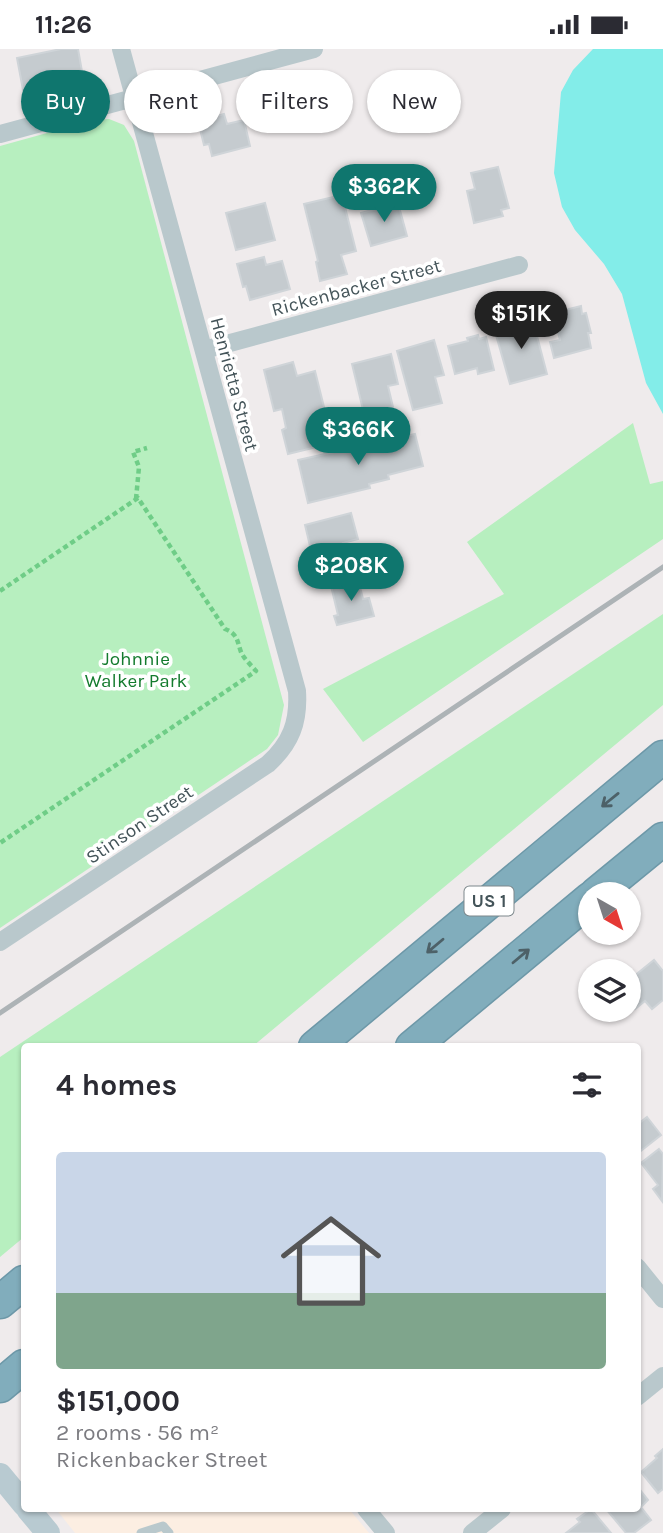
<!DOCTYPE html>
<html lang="en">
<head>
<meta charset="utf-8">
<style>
  :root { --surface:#fff; --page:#f2f2f3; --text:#2b2b33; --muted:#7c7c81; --accent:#0f766e }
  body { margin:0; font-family:Karla,sans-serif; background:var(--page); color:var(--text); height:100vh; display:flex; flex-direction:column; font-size:26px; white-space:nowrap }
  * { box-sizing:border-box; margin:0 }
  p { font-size:23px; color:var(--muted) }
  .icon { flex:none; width:38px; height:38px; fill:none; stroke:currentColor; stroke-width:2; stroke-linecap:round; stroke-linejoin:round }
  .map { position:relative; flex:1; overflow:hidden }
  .sheet { position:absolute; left:21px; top:994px; width:620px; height:469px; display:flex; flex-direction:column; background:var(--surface); border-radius:7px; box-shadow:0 2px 5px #0004 }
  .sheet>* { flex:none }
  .banner { position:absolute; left:21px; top:21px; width:621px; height:63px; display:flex; gap:14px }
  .needle { width:46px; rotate:141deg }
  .controls { position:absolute; left:578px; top:833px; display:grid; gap:14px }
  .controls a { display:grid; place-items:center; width:63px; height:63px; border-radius:50%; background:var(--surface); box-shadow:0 2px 5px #0004; font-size:35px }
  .price { position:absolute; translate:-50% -60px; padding:0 16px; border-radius:24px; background:var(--accent); color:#fff; font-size:23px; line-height:46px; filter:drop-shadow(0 2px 4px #0008) }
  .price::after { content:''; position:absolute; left:50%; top:42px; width:21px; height:16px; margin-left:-10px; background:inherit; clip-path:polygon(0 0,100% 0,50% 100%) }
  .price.selected { background:#222; color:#fff }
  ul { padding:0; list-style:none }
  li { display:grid; align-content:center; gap:14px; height:371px; padding:0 35px }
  li span { display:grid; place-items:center; height:217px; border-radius:7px; color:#555 }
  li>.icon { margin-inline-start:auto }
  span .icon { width:126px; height:126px; fill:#fffc; stroke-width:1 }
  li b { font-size:30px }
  h2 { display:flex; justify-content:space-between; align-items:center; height:84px; padding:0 35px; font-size:30px }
  .pill { padding:0 24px; border-radius:32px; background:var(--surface); box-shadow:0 2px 5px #0004; font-size:24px; line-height:63px }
  .pill.selected { background:var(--accent); color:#fff }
  .status { display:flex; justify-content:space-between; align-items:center; height:49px; padding:0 35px; background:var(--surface); direction:ltr }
  .status svg { height:19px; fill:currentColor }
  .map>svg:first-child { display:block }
  .commercial { fill:#fceee2 }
  .green { fill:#b7efbf }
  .water { fill:#83ede9 }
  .building { fill:#c5cbcf; stroke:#cfd4d8; stroke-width:2 }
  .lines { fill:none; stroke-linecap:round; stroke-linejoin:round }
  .highway-casing { stroke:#6d98a8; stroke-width:35 }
  .path { stroke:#6fcd87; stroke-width:4.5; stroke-dasharray:5 3.5; stroke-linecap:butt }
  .lane { stroke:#b9c8cc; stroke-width:9 }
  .street { stroke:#b9c8cc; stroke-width:18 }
  .secondary { stroke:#b8cad1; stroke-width:24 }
  .highway { stroke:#81adbc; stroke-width:32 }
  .rail { stroke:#adb3b6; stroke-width:5 }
  .oneway { stroke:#4d6168 }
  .labels { text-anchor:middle; stroke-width:7; stroke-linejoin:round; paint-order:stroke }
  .shield { fill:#fff; stroke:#7c878b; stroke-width:2 }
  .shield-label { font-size:18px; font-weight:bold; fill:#445459 }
  .street-label { font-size:19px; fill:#445459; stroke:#fff }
  .park-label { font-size:19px; fill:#147b2e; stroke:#fff }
</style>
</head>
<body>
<div class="status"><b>11:26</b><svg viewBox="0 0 49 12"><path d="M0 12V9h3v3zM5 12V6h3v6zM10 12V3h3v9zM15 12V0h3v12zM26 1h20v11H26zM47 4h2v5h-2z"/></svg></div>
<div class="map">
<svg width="663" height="1484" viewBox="0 0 663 1484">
  <rect width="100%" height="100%" fill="#efebec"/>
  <!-- commercial -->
  <path class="commercial" d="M56,1460H349L369,1484H75Z"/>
  <!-- green -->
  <g class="green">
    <path d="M109,70L124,76L134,92L284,656L278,686L267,700L0,879V97L94,71Z"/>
    <path d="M633,374L650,435L663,432V490L363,693L323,640L504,545L467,493Z"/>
    <path d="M663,565V656L253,997L24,998V1188L0,1208V1008Z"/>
  </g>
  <!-- water -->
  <path class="water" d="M593,0H663V365L646,334L622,245L604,215L575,181L562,158L554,124L561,43L573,21Z"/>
  <!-- building -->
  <g class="building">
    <path d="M61,0H78L83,28L23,41L17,9Z"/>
    <path d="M224,65L227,75L244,71L250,97L212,107L209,95L204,96L198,72Z"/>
    <path d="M498,118L509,159L501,161L503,167L474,174L467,142L475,140L471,124Z"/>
    <path d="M342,146L356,202L341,206L347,225L320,232L316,213L318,212L304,155Z"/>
    <path d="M265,154L275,191L236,201L226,164Z"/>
    <path d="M398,154L407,187L371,197L361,164Z"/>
    <path d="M264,208L266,216L282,212L290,240L250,251L246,237L243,238L237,215Z"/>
    <path d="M581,257L582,265L586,264L591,284H588L591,299L554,309L550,293L560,291L553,264Z"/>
    <path d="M532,268L547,325L510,335L494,279Z"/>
    <path d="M478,286L479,290L486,288L494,321L478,325L477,319L455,325L448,297L468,292L467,289Z"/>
    <path d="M434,291L444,326L435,328L442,354L413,361L397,302Z"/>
    <path d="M391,305L398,335L388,337L393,358L364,365L352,315Z"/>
    <path d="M293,313L297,327L315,322L333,394L288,405L282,381L286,379L282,360L274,362L264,321Z"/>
    <path d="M415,385L423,417L388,426L389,430L369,435L370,439L308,454L298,411Z"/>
    <path d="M351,464L358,490L343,494L346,506L314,514L305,476Z"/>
    <path d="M358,530L363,550L369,549L374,567L337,576L334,567L338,566L331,537Z"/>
    <path d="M654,911L663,922V951L652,960L645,952L635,960L628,952V932Z"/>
    <path d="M647,1068L661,1086L637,1105V1076Z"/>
    <path d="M659,1100L663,1105L662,1152L653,1140L658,1136L641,1114Z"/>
    <path d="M663,1400V1440L658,1444L641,1423L657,1409L655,1407Z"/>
    <path d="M637,1437L648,1451L641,1458L651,1471L634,1484H626L606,1460H637Z"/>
    <path d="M591,1460L611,1484H566L580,1473L577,1470Z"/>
  </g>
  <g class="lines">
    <defs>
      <g id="highway">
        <path d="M596,845L663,790"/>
        <path d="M315,998L663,708"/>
        <path d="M412,998L590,850"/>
        <path d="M0,1253L24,1233"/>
        <path d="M0,1337L24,1317"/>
      </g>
    </defs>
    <!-- highway casing -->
    <use href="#highway" class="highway-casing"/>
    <!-- path -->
    <g class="path">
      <path d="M136,450L139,418L133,403L147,399"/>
      <path d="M0,542L138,449L225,580C238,585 237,592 241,603C244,610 252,617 256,622L0,794"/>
    </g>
    <!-- lane -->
    <path class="lane" d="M141,1484L163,1477L169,1484"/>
    <!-- street -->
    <g class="street">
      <path d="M0,85L314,0"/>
      <path d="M204,301L519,216"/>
      <path d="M0,893L268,715C291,694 299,673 297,642L121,0"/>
      <path d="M637,1218L663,1250"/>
      <path d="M637,1348L663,1327"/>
      <path d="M366,1460L386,1484"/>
      <path d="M472,1484L502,1460"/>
    </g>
    <!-- secondary -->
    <g class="secondary">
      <path d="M0,1426L24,1455"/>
      <path d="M28,1460L48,1484"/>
    </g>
    <!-- highway -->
    <use href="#highway" class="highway"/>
    <!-- rail -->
    <path class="rail" d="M0,964L663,518"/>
  </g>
  <!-- one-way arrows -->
  <defs><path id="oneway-shaft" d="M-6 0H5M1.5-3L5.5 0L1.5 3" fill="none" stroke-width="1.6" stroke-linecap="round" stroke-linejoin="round" transform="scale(1.75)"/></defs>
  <g class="oneway">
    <use href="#oneway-shaft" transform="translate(610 751) rotate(141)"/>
    <use href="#oneway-shaft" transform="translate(435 897) rotate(140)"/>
    <use href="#oneway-shaft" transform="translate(521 907) rotate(-40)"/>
  </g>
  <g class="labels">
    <!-- shield labels -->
    <rect class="shield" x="464.5" y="837.5" width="49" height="29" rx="5"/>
    <g class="shield-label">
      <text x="489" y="858">US 1</text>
    </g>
    <!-- street labels -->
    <g class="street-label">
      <text transform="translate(356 238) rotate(-15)" y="7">Rickenbacker Street</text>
      <text transform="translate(235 335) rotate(75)" y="7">Henrietta Street</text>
      <text transform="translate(139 775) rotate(-34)" y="7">Stinson Street</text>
    </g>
    <!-- park labels -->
    <g class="park-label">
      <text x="136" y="616">Johnnie<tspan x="136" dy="22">Walker Park</tspan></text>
    </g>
  </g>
</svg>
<div class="controls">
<a><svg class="needle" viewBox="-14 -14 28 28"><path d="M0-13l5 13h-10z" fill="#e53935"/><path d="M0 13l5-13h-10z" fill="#7c7c81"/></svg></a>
<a><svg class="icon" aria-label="layers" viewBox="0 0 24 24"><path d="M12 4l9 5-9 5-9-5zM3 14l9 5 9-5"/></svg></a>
</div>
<b class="price" style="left:384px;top:175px">$362K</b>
<b class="price selected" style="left:521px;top:302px">$151K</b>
<b class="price" style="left:358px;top:418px">$366K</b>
<b class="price" style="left:351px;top:554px">$208K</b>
<div class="banner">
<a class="pill selected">Buy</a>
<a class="pill">Rent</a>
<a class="pill">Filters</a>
<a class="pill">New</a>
</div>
<section class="sheet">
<h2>4 homes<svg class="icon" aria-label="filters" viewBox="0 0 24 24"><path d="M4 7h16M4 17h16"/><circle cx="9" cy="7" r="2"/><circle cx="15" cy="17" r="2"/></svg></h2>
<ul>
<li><span style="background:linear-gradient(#c9d6e8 65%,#7fa58c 0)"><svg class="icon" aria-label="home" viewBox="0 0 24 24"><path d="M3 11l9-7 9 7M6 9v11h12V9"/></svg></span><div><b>$151,000</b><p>2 rooms · 56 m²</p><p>Rickenbacker Street</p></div></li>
</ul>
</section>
</div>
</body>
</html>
